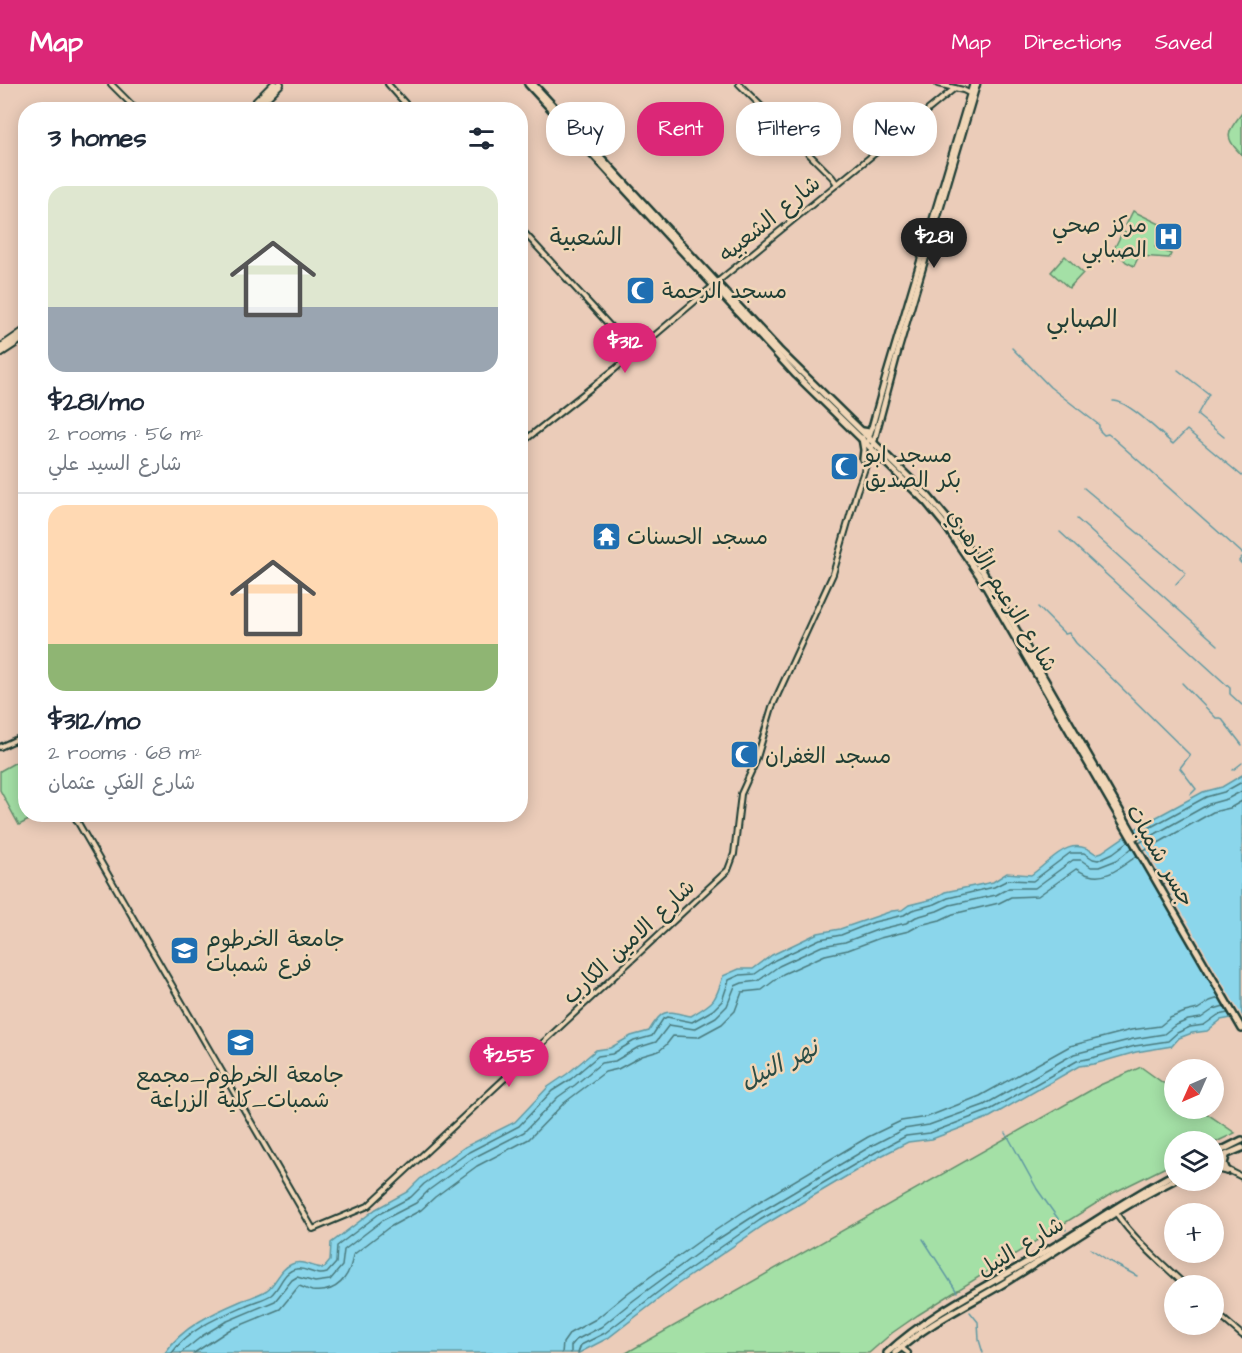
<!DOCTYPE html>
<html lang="en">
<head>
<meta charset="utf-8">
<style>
  :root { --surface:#fff; --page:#f2f2f3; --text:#1f2937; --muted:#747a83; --line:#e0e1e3; --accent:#db2777 }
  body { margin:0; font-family:"Architects Daughter","Playpen Sans Arabic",sans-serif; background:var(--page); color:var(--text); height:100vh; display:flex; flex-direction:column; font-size:22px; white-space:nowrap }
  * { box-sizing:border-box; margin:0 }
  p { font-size:20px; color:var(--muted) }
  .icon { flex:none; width:33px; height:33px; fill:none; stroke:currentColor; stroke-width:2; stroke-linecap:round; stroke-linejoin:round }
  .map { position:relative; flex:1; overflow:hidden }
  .drawer { position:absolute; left:18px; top:18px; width:510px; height:720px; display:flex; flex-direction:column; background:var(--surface); border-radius:24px; box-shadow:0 3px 15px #0003 }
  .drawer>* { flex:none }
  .banner { position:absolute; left:546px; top:18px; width:570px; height:54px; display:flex; gap:12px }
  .needle { width:39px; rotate:225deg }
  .tools { position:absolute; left:1164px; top:975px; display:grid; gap:12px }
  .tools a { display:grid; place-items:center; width:60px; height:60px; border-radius:50%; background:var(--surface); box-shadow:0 3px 15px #0003; font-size:30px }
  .price { position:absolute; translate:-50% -51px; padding:0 14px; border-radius:21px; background:var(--accent); color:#fff; font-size:20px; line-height:39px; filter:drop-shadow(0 2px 3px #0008) }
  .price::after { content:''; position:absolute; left:50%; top:36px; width:18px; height:14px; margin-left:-9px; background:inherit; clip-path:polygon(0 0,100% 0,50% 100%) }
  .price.selected { background:#222; color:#fff }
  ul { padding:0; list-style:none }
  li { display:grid; align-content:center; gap:12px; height:318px; padding:0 30px }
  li+li { border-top:2px solid var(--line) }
  li span { display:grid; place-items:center; height:186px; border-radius:18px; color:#555 }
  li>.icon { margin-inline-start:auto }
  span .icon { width:108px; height:108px; fill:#fffc; stroke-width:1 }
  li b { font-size:26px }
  h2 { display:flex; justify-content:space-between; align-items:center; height:72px; padding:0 30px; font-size:26px }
  .tag { padding:0 21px; border-radius:24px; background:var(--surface); box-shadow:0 3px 15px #0003; font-size:21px; line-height:54px }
  .tag.selected { background:var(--accent); color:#fff }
  header { display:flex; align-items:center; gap:36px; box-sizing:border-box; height:84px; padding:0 30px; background:var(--accent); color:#fff }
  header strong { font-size:28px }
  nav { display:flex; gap:33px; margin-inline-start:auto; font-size:21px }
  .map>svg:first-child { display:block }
  .green { fill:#a4e0a6; stroke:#628e6d; stroke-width:1.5 }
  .water { fill:#8bd6eb; stroke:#6099a2; stroke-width:1.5 }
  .pier { fill:#ebccb9 }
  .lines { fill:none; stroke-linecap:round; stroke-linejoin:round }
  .shore { stroke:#4a7a7d; stroke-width:1.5 }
  .stream { stroke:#6099a2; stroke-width:1.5 }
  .tertiary-casing { stroke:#1f3d34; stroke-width:8 }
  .secondary-casing { stroke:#1f3d34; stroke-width:9 }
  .primary-casing { stroke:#1f3d34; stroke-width:10 }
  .trunk-casing { stroke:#1f3d34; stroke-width:10 }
  .tertiary { stroke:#f0d6b7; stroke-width:4 }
  .secondary { stroke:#f0d6b7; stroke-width:4.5 }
  .primary { stroke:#f0d6b7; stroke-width:5 }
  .trunk { stroke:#f0d6b7; stroke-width:6 }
  .labels { text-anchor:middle; stroke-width:5; stroke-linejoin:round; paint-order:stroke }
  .street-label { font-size:22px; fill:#1f3d34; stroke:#f0d6b7 }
  .poi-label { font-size:22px; fill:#1f3d34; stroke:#f0d6b7; text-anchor:start }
  .neighbourhood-label { font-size:24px; fill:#1f3d34; stroke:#f0d6b7 }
  .water-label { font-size:24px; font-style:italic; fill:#2a4c46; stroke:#f0d6b7 }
</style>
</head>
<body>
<header>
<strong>Map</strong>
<nav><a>Map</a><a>Directions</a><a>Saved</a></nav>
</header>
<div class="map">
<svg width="1242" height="1269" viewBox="0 0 1242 1269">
  <rect width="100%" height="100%" fill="#ebccb9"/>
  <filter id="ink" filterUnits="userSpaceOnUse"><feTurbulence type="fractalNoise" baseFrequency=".0167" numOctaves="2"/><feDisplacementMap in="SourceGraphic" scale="12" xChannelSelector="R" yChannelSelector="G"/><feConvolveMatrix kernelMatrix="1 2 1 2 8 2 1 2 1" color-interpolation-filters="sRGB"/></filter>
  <g filter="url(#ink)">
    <!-- green -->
    <g class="green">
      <path d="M1242,29V71C1223,53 1227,49 1242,29Z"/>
      <path d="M1133,127L1166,143L1155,163L1171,170L1169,174L1139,172L1134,182L1126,178L1114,165L1123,147L1130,150L1132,145L1126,141Z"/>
      <path d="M1065,172L1083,189L1069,204L1051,188Z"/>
      <path d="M25,673L26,730L39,731L19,741L0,706V687Z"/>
      <path d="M1141,983L1174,1007V1024L1200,1025L1235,1049L1214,1059V1058H1174V1079L1111,1110L918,1231L892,1249L869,1269H626L1100,1001Z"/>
    </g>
    <!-- water -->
    <path class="water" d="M1242,691V932L1221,936L1207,947L1192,949L1179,954L1172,962L1136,968L1094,980L1079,982L990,1033L932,1055L908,1058L879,1073L764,1141L678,1200L608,1254L579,1269H165C182,1243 213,1229 241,1217C249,1214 259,1211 267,1206C277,1199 279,1185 292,1180C302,1175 313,1184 324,1184L330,1177L331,1159L376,1125L407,1108L420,1095L465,1063L515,1038L548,1003L567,990L596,966L610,964L631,952L649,947C663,923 666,927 691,932C714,918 715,919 723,892L739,885H753L772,871L818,849L840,845L892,827L902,826L909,821L933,815L945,808L993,798L1007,789L1031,791C1052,777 1069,749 1096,770L1102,768L1140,742L1203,708L1222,703Z"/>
    <!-- pier -->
    <path class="pier" d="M1133,743L1242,932V935L1232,937L1124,750Z"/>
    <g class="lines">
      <!-- shore -->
      <g class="shore">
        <path d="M1138,750L1206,713L1224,708L1242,698"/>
        <path d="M1139,759L1209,720L1227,715L1242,707"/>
        <path d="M1144,767L1213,728L1230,724L1242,717"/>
        <path d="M172,1269C189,1244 222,1232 249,1220C256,1217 265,1215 271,1211C280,1204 283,1187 296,1185C307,1183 314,1193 327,1189L336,1179L337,1162L379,1130L411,1113L424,1100L469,1068L519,1042L552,1007L571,995L598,972L612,970L634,957L652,952L663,935L667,933L692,938L713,926L722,917L729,896L740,891L755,890L775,876L820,855L841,851L874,838L904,831L912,826L935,820L948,814L994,803L1008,796L1033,797L1070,769H1084L1093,775L1098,776L1113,769L1129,757"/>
        <path d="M181,1269L202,1252L225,1238L275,1217L292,1196L297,1193L315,1198L330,1196L342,1182L344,1166L383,1136L416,1119L429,1106L473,1074L524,1048L558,1013L575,1001L601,979L615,977L637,964L656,958L669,941L694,945L716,933L727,922L735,902L742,899L758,897L779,882L822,862L845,858L877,846L906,839L916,833L937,827L950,821L996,811L1009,804H1035L1073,776H1081L1091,783H1099L1117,776L1132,764"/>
        <path d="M194,1269L229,1246L280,1225L299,1202C303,1203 307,1206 312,1207C337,1210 350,1193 353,1171L388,1144L421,1126L435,1113L477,1082L529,1055L564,1019L605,988L618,985L642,972L659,967L666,961L673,952L698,953L722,940L735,927L742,908L762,906L783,890L825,871L848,866L880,854L909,847L920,841L940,836L953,830L999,819L1011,813L1038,812L1076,785C1080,787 1084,790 1089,791C1107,797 1123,781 1137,772"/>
        <path d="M562,1269L563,1259L570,1249L596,1235L629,1208L701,1156L752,1122L868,1053L901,1037L927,1033L980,1012L1070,962L1131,946L1160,942L1170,934L1185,928L1198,925L1210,917L1219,914"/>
        <path d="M571,1269V1262L576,1256L601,1243L634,1216L706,1163L757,1130L873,1061L904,1045L929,1041L984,1021L1074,970L1133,955L1164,950L1174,942L1188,936L1201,934L1214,925L1224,922"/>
        <path d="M578,1269L581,1261L605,1249L675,1195L760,1136L876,1068L906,1052L930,1049L988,1027L1077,977L1092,974L1135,962L1168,957L1177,949L1190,943L1204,941L1218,931L1228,929"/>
      </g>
      <!-- stream -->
      <g class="stream">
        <path d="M1012,264L1050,303L1099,341V346L1104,351L1108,350L1112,353L1242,469"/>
        <path d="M1178,286L1209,310L1197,331L1224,353"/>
        <path d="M1113,317C1126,315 1161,350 1173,360L1187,346L1242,392"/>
        <path d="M1084,404L1186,489L1176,500"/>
        <path d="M1077,435L1218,561"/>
        <path d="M1060,448L1230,604V610L1242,621"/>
        <path d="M1242,473L1239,477L1242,480"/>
        <path d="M1038,523L1065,550L1069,549L1076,559L1190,671L1180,684L1196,705L1191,710"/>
        <path d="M1182,599L1216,634H1221L1242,661"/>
        <path d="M1233,686L1242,679"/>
        <path d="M1006,1049L1037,1105L1066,1146"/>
        <path d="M923,1155L957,1208"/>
        <path d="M1091,1165L1109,1177L1137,1192"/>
        <path d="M970,1228L978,1238L979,1256L983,1269"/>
      </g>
      <defs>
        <g id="tertiary">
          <path d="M111,0L137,26"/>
          <path d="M388,0L411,26"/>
          <path d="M739,0L832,93L837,100"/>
          <path d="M938,0L963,6L971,10"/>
          <path d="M520,144L634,268"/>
          <path d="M716,199L955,4"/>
          <path d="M520,360L615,285L713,202"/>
          <path d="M0,663L26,651"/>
          <path d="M73,730L313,1145L368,1122L728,786L734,770L741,710L756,677L772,623L833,490L857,407L872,364"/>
          <path d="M1214,1079L1242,1093"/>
          <path d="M1116,1129C1135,1157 1162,1179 1186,1202"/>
          <path d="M1214,1227L1242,1251"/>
          <path d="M899,1262L908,1269"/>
        </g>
        <g id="secondary">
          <path d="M868,357L886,292L973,0"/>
          <path d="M873,361L899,264L977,0"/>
        </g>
        <g id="primary">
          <path d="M528,0L796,291L926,418L945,441L979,491L1242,945"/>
          <path d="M533,0L779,266L928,412L949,437L978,479L1135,753"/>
          <path d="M863,347L869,348L873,342"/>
          <path d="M862,354L864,366L863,375"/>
          <path d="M868,377L876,373L882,376"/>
          <path d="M1214,1070L1242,1056"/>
          <path d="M1226,1072L1224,1080L1227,1087"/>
          <path d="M1214,1076L1242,1064"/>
          <path d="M1214,1084L1227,1087"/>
          <path d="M887,1269C931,1228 989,1201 1041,1170C1086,1144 1128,1114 1174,1090"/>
          <path d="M895,1269C928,1239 968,1221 1006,1198C1062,1164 1116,1125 1174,1096"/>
        </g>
        <g id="trunk">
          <path d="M248,26L274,0"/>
          <path d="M254,26L280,0"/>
          <path d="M0,264L26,246"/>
          <path d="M0,269L26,252"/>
        </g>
      </defs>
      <!-- tertiary casing -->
      <use href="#tertiary" class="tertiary-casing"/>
      <!-- secondary casing -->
      <use href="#secondary" class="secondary-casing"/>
      <!-- primary casing -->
      <use href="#primary" class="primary-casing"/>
      <!-- trunk casing -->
      <use href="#trunk" class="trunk-casing"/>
      <!-- tertiary -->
      <use href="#tertiary" class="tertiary"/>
      <!-- secondary -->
      <use href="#secondary" class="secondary"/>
      <!-- primary -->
      <use href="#primary" class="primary"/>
      <!-- trunk -->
      <use href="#trunk" class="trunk"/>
    </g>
  </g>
  <!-- icons -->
  <defs>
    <symbol id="hospital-square" viewBox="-11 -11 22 22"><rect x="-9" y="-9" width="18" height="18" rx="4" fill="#1f6fb2" stroke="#f0d6b7"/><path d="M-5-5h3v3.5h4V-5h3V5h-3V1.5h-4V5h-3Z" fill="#fff"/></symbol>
    <symbol id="mosque-square" viewBox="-11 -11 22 22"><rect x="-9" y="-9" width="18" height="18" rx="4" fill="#1f6fb2" stroke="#f0d6b7"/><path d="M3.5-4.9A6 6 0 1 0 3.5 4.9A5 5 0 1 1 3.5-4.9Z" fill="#fff"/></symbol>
    <symbol id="temple-square" viewBox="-11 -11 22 22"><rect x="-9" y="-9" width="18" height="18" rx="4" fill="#1f6fb2" stroke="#f0d6b7"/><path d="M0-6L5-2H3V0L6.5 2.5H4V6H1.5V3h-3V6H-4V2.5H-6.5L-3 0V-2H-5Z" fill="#fff"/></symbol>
    <symbol id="university-square" viewBox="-11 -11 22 22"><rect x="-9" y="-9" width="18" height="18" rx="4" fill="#1f6fb2" stroke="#f0d6b7"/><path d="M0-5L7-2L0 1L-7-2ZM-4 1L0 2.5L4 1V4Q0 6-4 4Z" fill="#fff"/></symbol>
  </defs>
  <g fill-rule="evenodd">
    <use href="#hospital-square" x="1152" y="136" width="33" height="33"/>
    <use href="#mosque-square" x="624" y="190" width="33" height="33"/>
    <use href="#mosque-square" x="828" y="366" width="33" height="33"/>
    <use href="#temple-square" x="590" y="436" width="33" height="33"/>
    <use href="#mosque-square" x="728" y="654" width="33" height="33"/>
    <use href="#university-square" x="168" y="850" width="33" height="33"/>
    <use href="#university-square" x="224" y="942" width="33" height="33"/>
  </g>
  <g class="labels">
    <!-- street labels -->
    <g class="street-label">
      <text transform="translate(769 134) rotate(-39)" y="8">شارع الشعبيه</text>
      <text transform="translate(1003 506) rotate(58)" y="8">شارع الزعيم الأزهري</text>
      <text transform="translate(1161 771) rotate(60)" y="8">جسر شمبات</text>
      <text transform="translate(628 857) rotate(-43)" y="8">شارع الامين الكارب</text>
      <text transform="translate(1020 1162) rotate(-31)" y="8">شارع النيل</text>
    </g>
    <!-- poi labels -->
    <g class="poi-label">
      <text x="1147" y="148" text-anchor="end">مركز صحي<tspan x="1147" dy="25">الصبابي</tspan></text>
      <text x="662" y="214">مسجد الرحمة</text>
      <text x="865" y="378">مسجد ابو<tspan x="865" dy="25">بكر الصديق</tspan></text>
      <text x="627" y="460">مسجد الحسنات</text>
      <text x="765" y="679">مسجد الغفران</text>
      <text x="206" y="862">جامعة الخرطوم<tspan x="206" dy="25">فرع شمبات</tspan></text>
      <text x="240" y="998" text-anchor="middle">جامعة الخرطوم_مجمع<tspan x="240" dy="25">شمبات_كلية الزراعة</tspan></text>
    </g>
    <!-- neighbourhood labels -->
    <g class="neighbourhood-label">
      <text x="586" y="161">الشعبية</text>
      <text x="1082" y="243">الصبابي</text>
    </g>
    <!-- water labels -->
    <g class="water-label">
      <text transform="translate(779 980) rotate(-26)" y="8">نهر النيل</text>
    </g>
  </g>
</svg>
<div class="tools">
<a><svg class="needle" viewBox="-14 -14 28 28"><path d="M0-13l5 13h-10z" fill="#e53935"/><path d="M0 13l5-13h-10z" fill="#747a83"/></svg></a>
<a><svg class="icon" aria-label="layers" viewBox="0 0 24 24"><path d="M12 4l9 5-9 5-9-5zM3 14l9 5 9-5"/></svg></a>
<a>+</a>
<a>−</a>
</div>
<b class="price selected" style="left:934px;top:185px">$281</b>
<b class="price" style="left:625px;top:290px">$312</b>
<b class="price" style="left:509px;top:1004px">$255</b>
<div class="banner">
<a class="tag">Buy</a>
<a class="tag selected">Rent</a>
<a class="tag">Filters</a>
<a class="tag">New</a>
</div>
<section class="drawer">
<h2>3 homes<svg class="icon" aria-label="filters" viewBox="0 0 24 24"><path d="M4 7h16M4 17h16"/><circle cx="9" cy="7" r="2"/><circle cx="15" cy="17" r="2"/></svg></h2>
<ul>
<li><span style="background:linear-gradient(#dfe7d0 65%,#9aa5b1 0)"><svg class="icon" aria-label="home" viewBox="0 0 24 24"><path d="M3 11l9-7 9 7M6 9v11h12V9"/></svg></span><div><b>$281/mo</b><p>2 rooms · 56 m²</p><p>شارع السيد علي</p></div></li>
<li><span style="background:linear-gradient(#ffd9b3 75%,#8fb573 0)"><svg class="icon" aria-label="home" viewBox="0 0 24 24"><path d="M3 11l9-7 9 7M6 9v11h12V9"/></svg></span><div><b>$312/mo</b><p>2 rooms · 68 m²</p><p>شارع الفكي عثمان</p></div></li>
</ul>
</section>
</div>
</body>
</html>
